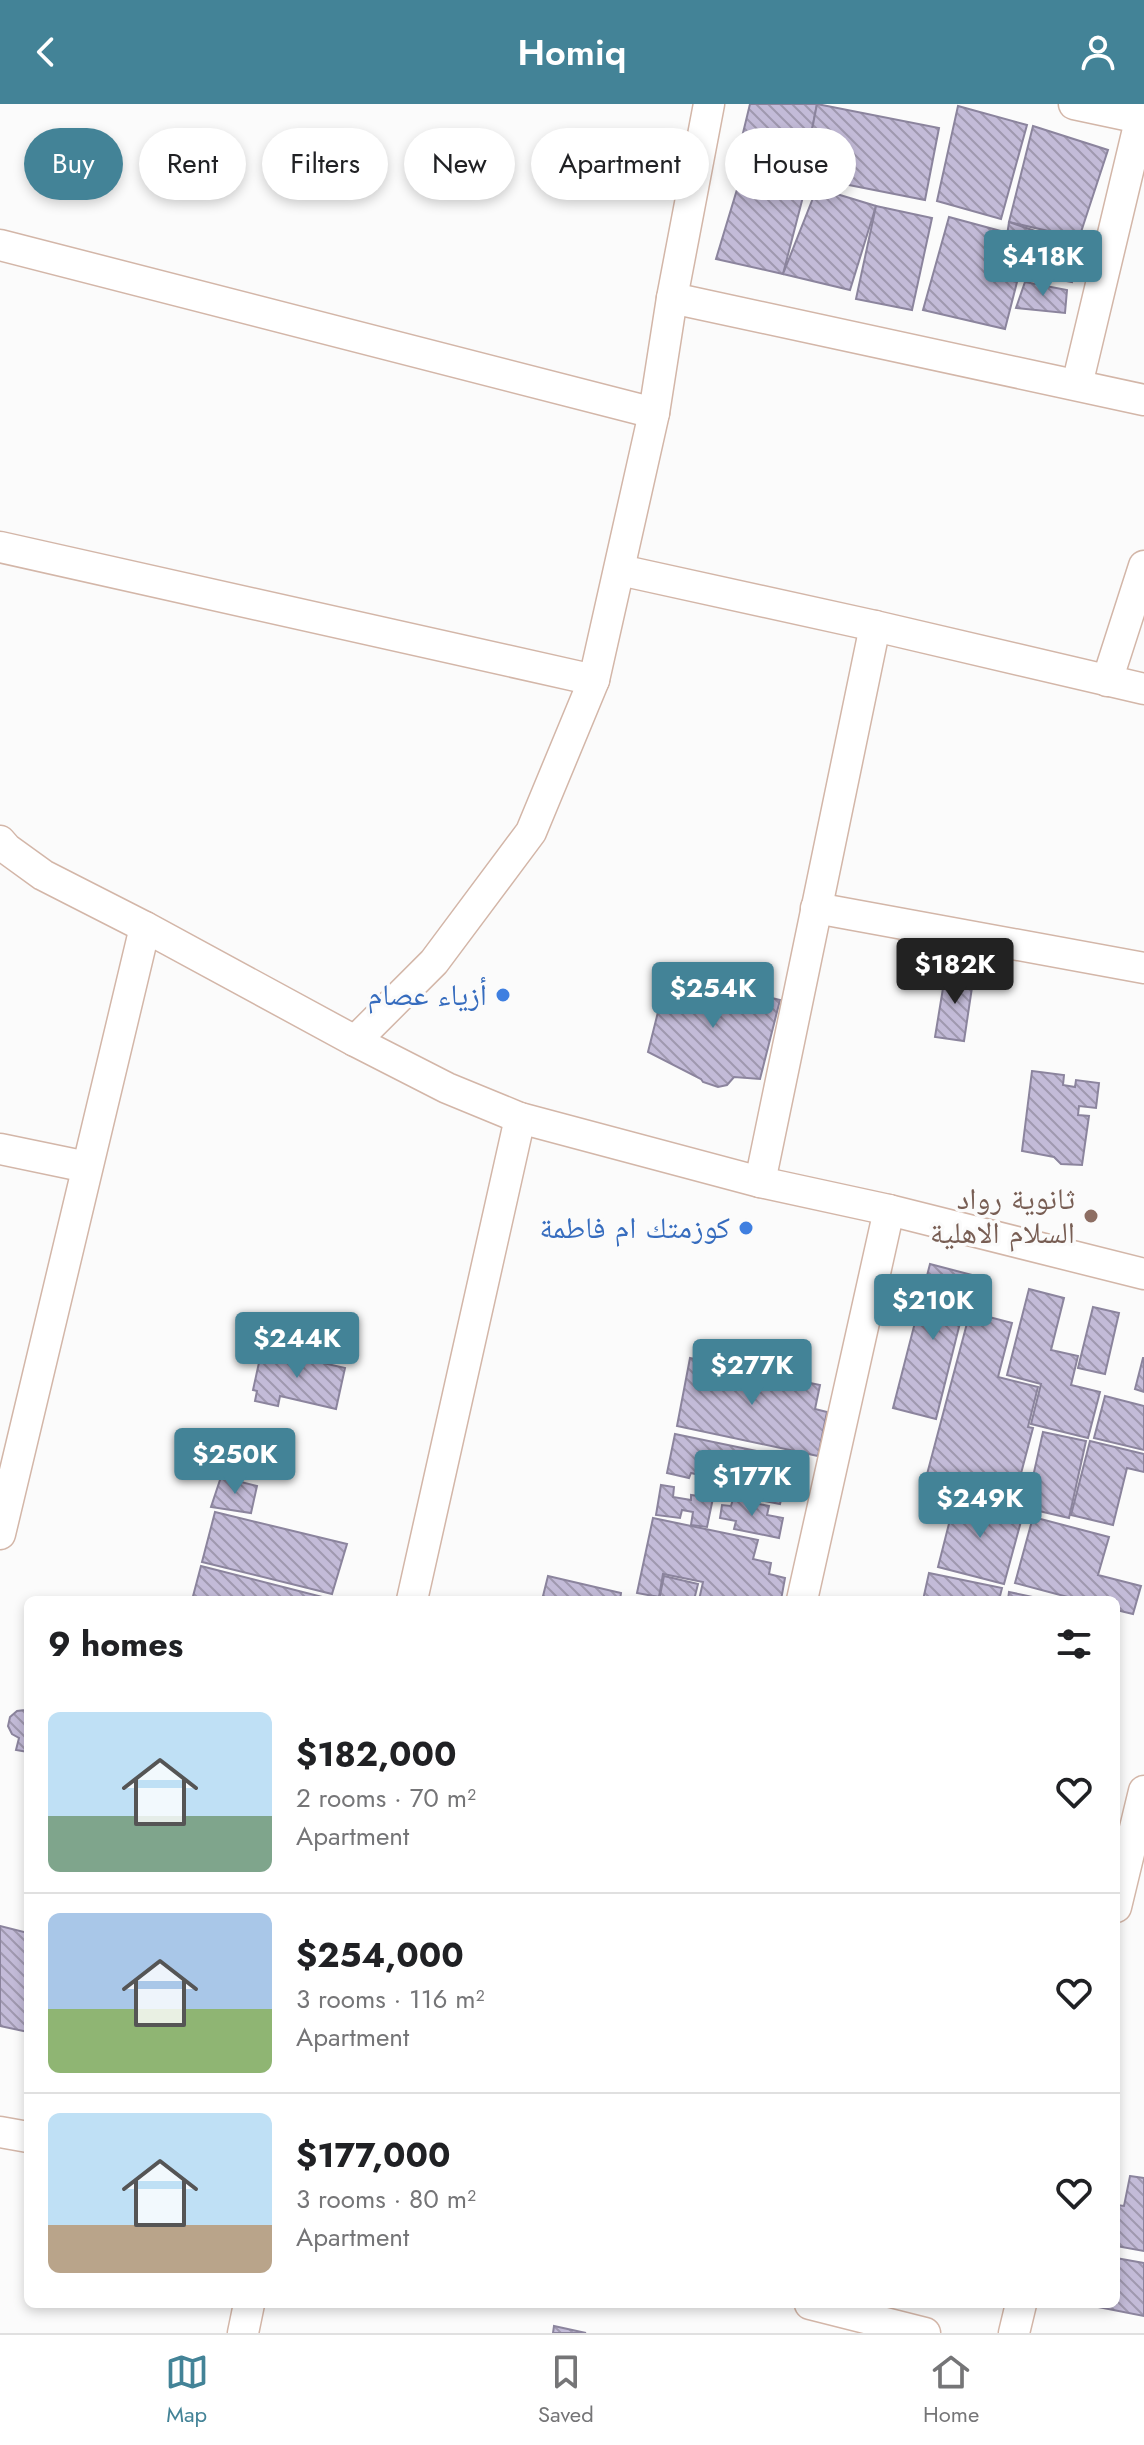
<!DOCTYPE html>
<html lang="en">
<head>
<meta charset="utf-8">
<style>
  :root { --surface:#fff; --page:#f2f2f2; --text:#202124; --muted:#757577; --line:#e0e0e0; --accent:#438397 }
  body { margin:0; font-family:Jost,"Noto Naskh Arabic",sans-serif; background:var(--page); color:var(--text); height:100vh; display:flex; flex-direction:column; font-size:30px; white-space:nowrap }
  * { box-sizing:border-box; margin:0 }
  p { font-size:26px; color:var(--muted) }
  .icon { flex:none; width:44px; height:44px; fill:none; stroke:currentColor; stroke-width:2; stroke-linecap:round; stroke-linejoin:round }
  .map { position:relative; flex:1; overflow:hidden }
  .sheet { position:absolute; left:24px; top:1492px; width:1096px; height:712px; display:flex; flex-direction:column; background:var(--surface); border-radius:12px; box-shadow:0 4px 12px #0003 }
  .sheet>* { flex:none }
  .top-card { position:absolute; left:24px; top:24px; width:1096px; height:72px; display:flex; gap:16px }
  .price { position:absolute; translate:-50% -68px; padding:0 18px; border-radius:8px; background:var(--accent); color:#fff; font-size:26px; line-height:52px; filter:drop-shadow(0 2px 4px #0008) }
  .price::after { content:''; position:absolute; left:50%; top:48px; width:24px; height:18px; margin-left:-12px; background:inherit; clip-path:polygon(0 0,100% 0,50% 100%) }
  .price.selected { background:#222; color:#fff }
  ul { padding:0; list-style:none }
  li { display:flex; align-items:center; gap:24px; height:200px; padding:0 24px }
  li+li { border-top:2px solid var(--line) }
  li span { display:grid; place-items:center; flex:none; width:224px; height:160px; border-radius:12px; color:#555 }
  li>.icon { margin-inline-start:auto }
  span .icon { width:96px; height:96px; fill:#fffc; stroke-width:1 }
  li b { font-size:34px }
  h2 { display:flex; justify-content:space-between; align-items:center; height:96px; padding:0 24px; font-size:34px }
  .tag { padding:0 28px; border-radius:36px; background:var(--surface); box-shadow:0 4px 12px #0003; font-size:28px; line-height:72px }
  .tag.selected { background:var(--accent); color:#fff }
  header { display:flex; justify-content:space-between; align-items:center; height:104px; padding:0 24px; background:var(--accent); color:#fff; font-size:36px; font-weight:600 }
  .dock { display:flex; justify-content:space-around; align-items:center; height:112px; border-top:2px solid var(--line); background:var(--surface); font-size:22px; color:var(--muted) }
  .dock a { display:grid; justify-items:center; gap:4px }
  .dock .selected { color:var(--accent) }
  .map>svg:first-child { display:block }
  .building { fill:url(#building-back-hatch); stroke:#8b849d; stroke-width:2 }
  .lines { fill:none; stroke-linecap:round; stroke-linejoin:round }
  .street-casing { stroke:#d3b6a8; stroke-width:33 }
  .street { stroke:#fff; stroke-width:30 }
  .shop-dot { fill:#3f7fe0; stroke:#fbfbfb; stroke-width:3 }
  .education-dot { fill:#8d6e63; stroke:#fbfbfb; stroke-width:3 }
  .labels { text-anchor:middle; stroke-width:7; stroke-linejoin:round; paint-order:stroke }
  .shop-label { font-size:30px; fill:#366cbe; stroke:#fbfbfb; text-anchor:end }
  .education-label { font-size:30px; fill:#785e54; stroke:#fbfbfb; text-anchor:end }
</style>
</head>
<body>
<header><svg class="icon" aria-label="back" viewBox="0 0 24 24"><path d="M15 5l-7 7 7 7"/></svg>Homiq<svg class="icon" aria-label="person" viewBox="0 0 24 24"><circle cx="12" cy="8" r="4"/><path d="M4 21q1-7 8-7t8 7"/></svg></header>
<div class="map">
<svg width="1144" height="2229" viewBox="0 0 1144 2229">
  <defs>
    <pattern id="building-back-hatch" width="6" height="6" patternUnits="userSpaceOnUse" patternTransform="scale(2)"><rect width="6" height="6" fill="#c3bbd8"/><path d="M-1 5l2 2M0 0l6 6M5-1l2 2" fill="none" stroke="#9f98af"/></pattern>
  </defs>
  <rect width="100%" height="100%" fill="#fbfbfb"/>
  <!-- building -->
  <g class="building">
    <path d="M750,0H817L803,72L736,58Z"/>
    <path d="M817,0L939,24L925,96L803,72Z"/>
    <path d="M958,2L1027,21L1001,115L937,97Z"/>
    <path d="M1033,22L1108,46L1079,134L1009,118Z"/>
    <path d="M742,69L805,85L783,170L716,155Z"/>
    <path d="M817,84L876,102L850,186L783,170Z"/>
    <path d="M876,102L932,114L912,206L856,195Z"/>
    <path d="M949,113L1008,129L988,171L1017,178L1005,225L923,206Z"/>
    <path d="M1009,118L1081,143L1072,178L1002,165Z"/>
    <path d="M1025,178L1067,186L1065,209L1016,204Z"/>
    <path d="M946,866L974,870L964,937L935,933Z"/>
    <path d="M668,868L780,896L760,975L734,973L727,981L718,983L703,978L701,975L648,948Z"/>
    <path d="M1032,967L1064,971L1063,981L1075,983L1076,976L1099,979L1096,1004L1079,1002L1078,1011L1089,1012L1082,1061L1061,1060L1054,1053L1022,1047Z"/>
    <path d="M930,1160L972,1171L936,1315L893,1304Z"/>
    <path d="M1029,1185L1064,1194L1051,1246L1078,1252L1071,1281L1100,1288L1088,1334L1031,1320L1041,1280L1007,1271Z"/>
    <path d="M1093,1203L1119,1209L1105,1270L1078,1264Z"/>
    <path d="M970,1208L1012,1219L998,1273L1038,1283L1028,1323L1033,1324L1014,1396L926,1374Z"/>
    <path d="M262,1245L345,1264L336,1305L280,1292L278,1302L255,1297L257,1287L253,1286Z"/>
    <path d="M690,1254L820,1281L815,1305L827,1308L818,1352L677,1322Z"/>
    <path d="M1143,1254H1144V1288L1135,1285Z"/>
    <path d="M1105,1292L1144,1302V1346L1094,1334Z"/>
    <path d="M1043,1328L1086,1337L1069,1414L1026,1404Z"/>
    <path d="M675,1330L795,1355L789,1385L784,1384L780,1400L728,1390L730,1382L711,1378L712,1374L691,1369L689,1374L667,1369Z"/>
    <path d="M1090,1337L1144,1350V1368L1127,1364L1113,1421L1071,1411Z"/>
    <path d="M221,1373L257,1382L251,1409L211,1403Z"/>
    <path d="M661,1381L674,1383L673,1393L691,1396V1391L713,1394L707,1423L691,1421L693,1408L682,1406L680,1414L656,1411Z"/>
    <path d="M956,1392L1023,1410L1004,1480L938,1463Z"/>
    <path d="M733,1395L769,1402L767,1411L783,1414L779,1434L734,1425L736,1417L720,1414L722,1401L731,1402Z"/>
    <path d="M215,1408L347,1440L332,1490L202,1458Z"/>
    <path d="M1033,1413L1109,1433L1098,1471L1141,1482L1133,1510L1116,1506V1496H1079L1015,1479Z"/>
    <path d="M653,1414L758,1436L753,1455L771,1459L769,1470L785,1474L781,1496H699L703,1478L663,1470L659,1493L637,1489Z"/>
    <path d="M201,1462L334,1496H192Z"/>
    <path d="M929,1469L1002,1484L999,1496H923Z"/>
    <path d="M548,1472L621,1489L620,1496H542Z"/>
    <path d="M664,1472L698,1480L694,1496H659Z"/>
    <path d="M1009,1488L1047,1496H1008Z"/>
    <path d="M27,1596H28V1648L16,1646L19,1634L12,1630L8,1622L10,1613L17,1607L25,1606Z"/>
    <path d="M0,1822L28,1829V1928L0,1922Z"/>
    <path d="M1130,2072L1144,2074V2147L1116,2142V2101L1124,2102Z"/>
    <path d="M1116,2154L1144,2159V2212L1098,2203L1099,2200H1116Z"/>
    <path d="M554,2222L586,2229H553Z"/>
  </g>
  <g class="lines">
    <defs>
      <g id="street">
        <path d="M1074,0L1140,14"/>
        <path d="M0,141L654,309"/>
        <path d="M672,194L1144,296"/>
        <path d="M1077,281L1144,0"/>
        <path d="M0,443L594,576"/>
        <path d="M620,466L875,522L1144,585"/>
        <path d="M1107,577L1144,462"/>
        <path d="M0,737L7,745L43,771L145,823L355,937L447,984L520,1014L760,1078L889,1106L1144,1170"/>
        <path d="M816,804L1144,864"/>
        <path d="M355,937L434,858L531,728L594,576L654,309L672,194L709,0"/>
        <path d="M0,1045L87,1063"/>
        <path d="M760,1078L875,522"/>
        <path d="M0,1430L145,823"/>
        <path d="M412,1496L520,1014"/>
        <path d="M802,1496L889,1106"/>
        <path d="M1116,1803L1144,1687"/>
        <path d="M0,2028L28,2033"/>
        <path d="M810,2200L925,2229"/>
        <path d="M243,2229L249,2200"/>
        <path d="M1014,2229L1021,2200"/>
      </g>
    </defs>
    <!-- street casing -->
    <use href="#street" class="street-casing"/>
    <!-- street -->
    <use href="#street" class="street"/>
  </g>
  <!-- markers -->
  <g class="shop-dot">
    <circle cx="503" cy="891" r="8"/>
    <circle cx="746" cy="1124" r="8"/>
  </g>
  <circle class="education-dot" cx="1091" cy="1112" r="8"/>
  <g class="labels">
    <!-- shop labels -->
    <g class="shop-label">
      <text x="487" y="901">أزياء عصام</text>
      <text x="730" y="1134">كوزمتك ام فاطمة</text>
    </g>
    <!-- education labels -->
    <g class="education-label">
      <text x="1075" y="1105">ثانوية رواد<tspan x="1075" dy="34">السلام الاهلية</tspan></text>
    </g>
  </g>
</svg>
<b class="price" style="left:1043px;top:194px">$418K</b>
<b class="price selected" style="left:955px;top:902px">$182K</b>
<b class="price" style="left:713px;top:926px">$254K</b>
<b class="price" style="left:933px;top:1238px">$210K</b>
<b class="price" style="left:297px;top:1276px">$244K</b>
<b class="price" style="left:752px;top:1303px">$277K</b>
<b class="price" style="left:235px;top:1392px">$250K</b>
<b class="price" style="left:752px;top:1414px">$177K</b>
<b class="price" style="left:980px;top:1436px">$249K</b>
<div class="top-card">
<a class="tag selected">Buy</a>
<a class="tag">Rent</a>
<a class="tag">Filters</a>
<a class="tag">New</a>
<a class="tag">Apartment</a>
<a class="tag">House</a>
</div>
<section class="sheet">
<h2>9 homes<svg class="icon" aria-label="filters" viewBox="0 0 24 24"><path d="M4 7h16M4 17h16"/><circle cx="9" cy="7" r="2"/><circle cx="15" cy="17" r="2"/></svg></h2>
<ul>
<li><span style="background:linear-gradient(#bfe0f5 65%,#7fa58c 0)"><svg class="icon" aria-label="home" viewBox="0 0 24 24"><path d="M3 11l9-7 9 7M6 9v11h12V9"/></svg></span><div><b>$182,000</b><p>2 rooms · 70 m²</p><p>Apartment</p></div><svg class="icon" aria-label="heart" viewBox="0 0 24 24"><path d="M12 20l-8-8c-3-5 5-10 8-4 3-6 11-1 8 4z"/></svg></li>
<li><span style="background:linear-gradient(#a9c7e8 60%,#8fb573 0)"><svg class="icon" aria-label="home" viewBox="0 0 24 24"><path d="M3 11l9-7 9 7M6 9v11h12V9"/></svg></span><div><b>$254,000</b><p>3 rooms · 116 m²</p><p>Apartment</p></div><svg class="icon" aria-label="heart" viewBox="0 0 24 24"><path d="M12 20l-8-8c-3-5 5-10 8-4 3-6 11-1 8 4z"/></svg></li>
<li><span style="background:linear-gradient(#bfe0f5 70%,#b9a48a 0)"><svg class="icon" aria-label="home" viewBox="0 0 24 24"><path d="M3 11l9-7 9 7M6 9v11h12V9"/></svg></span><div><b>$177,000</b><p>3 rooms · 80 m²</p><p>Apartment</p></div><svg class="icon" aria-label="heart" viewBox="0 0 24 24"><path d="M12 20l-8-8c-3-5 5-10 8-4 3-6 11-1 8 4z"/></svg></li>
</ul>
</section>
</div>
<nav class="dock">
<a class="selected"><svg class="icon" aria-label="map" viewBox="0 0 24 24"><path d="M3 6l6-2 6 2 6-2v14l-6 2-6-2-6 2zM9 4v14M15 6v14"/></svg>Map</a>
<a><svg class="icon" aria-label="saved" viewBox="0 0 24 24"><path d="M7 4h10v16l-5-4-5 4z"/></svg>Saved</a>
<a><svg class="icon" aria-label="home" viewBox="0 0 24 24"><path d="M3 11l9-7 9 7M6 9v11h12V9"/></svg>Home</a>
</nav>
</body>
</html>
